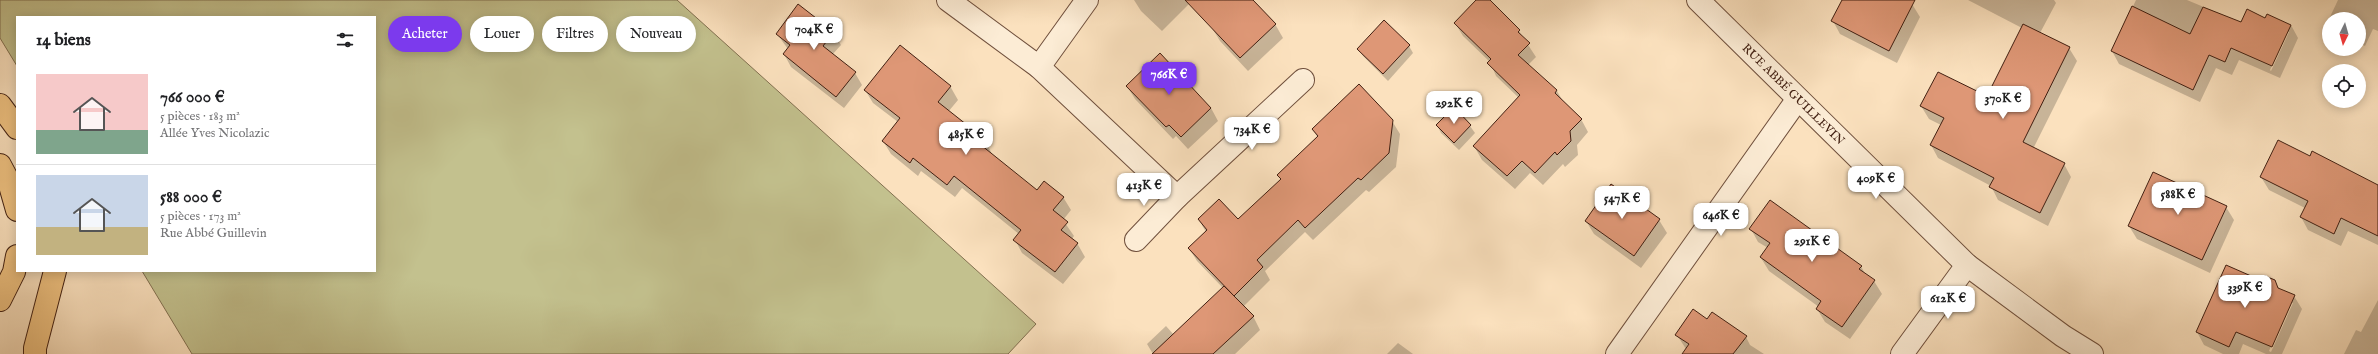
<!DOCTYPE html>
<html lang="fr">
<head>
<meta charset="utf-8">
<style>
  :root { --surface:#fff; --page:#f6f6f6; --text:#202124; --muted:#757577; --line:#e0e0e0; --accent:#7c3aed }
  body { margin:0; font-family:"IM FELL English",serif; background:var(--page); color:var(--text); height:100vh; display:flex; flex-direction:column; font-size:15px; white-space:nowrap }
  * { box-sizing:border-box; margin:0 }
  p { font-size:13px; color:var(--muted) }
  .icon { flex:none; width:22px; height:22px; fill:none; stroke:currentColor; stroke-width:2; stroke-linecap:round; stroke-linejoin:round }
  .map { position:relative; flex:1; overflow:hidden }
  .details { position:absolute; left:16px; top:16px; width:360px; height:256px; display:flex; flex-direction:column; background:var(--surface); border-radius:0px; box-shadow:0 2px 10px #0003 }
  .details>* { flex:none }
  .guide { position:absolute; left:388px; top:16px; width:380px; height:36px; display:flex; gap:8px }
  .needle { width:26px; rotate:185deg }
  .tools { position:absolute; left:2322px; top:12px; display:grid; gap:8px }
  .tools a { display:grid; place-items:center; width:44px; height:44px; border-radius:50%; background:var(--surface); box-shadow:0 2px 10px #0003; font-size:20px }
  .price { position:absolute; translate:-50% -34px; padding:0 9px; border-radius:8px; background:#fff; color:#222; font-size:13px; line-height:26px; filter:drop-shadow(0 1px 2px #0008) }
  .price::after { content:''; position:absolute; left:50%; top:24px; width:12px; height:9px; margin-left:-6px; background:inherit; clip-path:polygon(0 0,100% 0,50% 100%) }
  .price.current { background:var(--accent); color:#fff }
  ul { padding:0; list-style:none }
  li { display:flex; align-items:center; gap:12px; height:100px; padding:0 20px }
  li+li { border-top:1px solid var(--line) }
  li span { display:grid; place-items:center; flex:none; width:112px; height:80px; border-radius:0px; color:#555 }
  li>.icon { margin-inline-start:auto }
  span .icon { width:48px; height:48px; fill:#fffc; stroke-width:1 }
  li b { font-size:17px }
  h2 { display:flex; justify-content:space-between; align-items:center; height:48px; padding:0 20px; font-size:17px }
  .pill { padding:0 14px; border-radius:18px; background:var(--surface); box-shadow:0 2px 10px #0003; font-size:14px; line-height:36px }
  .pill.current { background:var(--accent); color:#fff }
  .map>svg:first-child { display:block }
  .green { fill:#c3c18e; stroke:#827050 }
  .shadow { fill:#0003; fill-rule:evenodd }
  .building { fill:#de9776; stroke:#422012 }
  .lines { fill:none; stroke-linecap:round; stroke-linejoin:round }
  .minor-casing { stroke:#70503d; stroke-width:24 }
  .primary-casing { stroke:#422012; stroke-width:24 }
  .minor { stroke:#fcecd5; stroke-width:22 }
  .primary { stroke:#eec07f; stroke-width:22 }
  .labels { text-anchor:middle; stroke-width:3.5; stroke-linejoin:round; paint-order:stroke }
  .street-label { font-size:12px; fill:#422012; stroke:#fcecd5 }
</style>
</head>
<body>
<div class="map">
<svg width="2378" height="354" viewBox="0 0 2378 354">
  <rect width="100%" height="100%" fill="#fbe1be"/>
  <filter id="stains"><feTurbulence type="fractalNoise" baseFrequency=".005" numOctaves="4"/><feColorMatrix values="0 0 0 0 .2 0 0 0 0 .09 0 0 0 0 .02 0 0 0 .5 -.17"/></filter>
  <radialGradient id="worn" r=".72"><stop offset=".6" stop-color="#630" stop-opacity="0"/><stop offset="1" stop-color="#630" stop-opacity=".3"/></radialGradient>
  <!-- green -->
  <path class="green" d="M0,0H677L1036,324L1008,354H192L142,271H375V17H17V66L0,38Z"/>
  <!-- shadow -->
  <g class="shadow">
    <path d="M1134,0H1193L1162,31L1141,11Z"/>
    <path d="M1241,0H1252L1275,24L1283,38L1248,71L1220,41L1212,28Z"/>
    <path d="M1477,0H1489L1519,31L1536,57L1528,65L1557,91L1564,103L1581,119L1588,132L1577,145L1578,155L1565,167L1563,164L1543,185L1530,173L1515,189L1482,160L1474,146L1519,98L1496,76L1490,62L1463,36L1455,23Z"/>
    <path d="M1843,0H1904L1912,4L1920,17L1897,63L1840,34L1833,21Z"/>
    <path d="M1968,0H2054L2056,3L2040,33L2069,48L2077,61L2033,149L2064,164L2071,177L2048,226L1998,200L1991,186L1938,158L1931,145L1941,125L1929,119L1921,106L1987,98L2022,28Z"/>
    <path d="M2136,0H2187L2242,23L2266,19L2291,25L2298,38L2280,78L2239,60L2232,75L2216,68L2200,102L2119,64L2112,51ZM2287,32H2289L2271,71L2270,70Z"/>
    <path d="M2338,0H2378V31L2373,29L2365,46L2359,43V19H2329Z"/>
    <path d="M833,32L841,45L832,55L855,73L862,85L844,108L791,67L784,54L788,49L777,34Z"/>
    <path d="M1409,46L1413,53L1388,81L1363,56L1358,49Z"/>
    <path d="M950,86L958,100L948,112L985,140L992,154L991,155L1037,192L1063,197L1071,210L1063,220L1074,236L1072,239L1077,243L1085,257L1063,284L1022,253L1015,240L1019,234L962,188L955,197L921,171L918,176L891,154L883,141L898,122L873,103L865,90Z"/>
    <path d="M1127,86L1211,108L1218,121L1188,149L1176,136L1173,139L1135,99Z"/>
    <path d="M1392,121L1400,134L1396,167L1369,192L1366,190L1313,240L1305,232L1265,271L1270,280L1243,307L1253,316L1260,330L1235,354H1153L1147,344L1166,326L1174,335L1223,288L1197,261L1189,248L1206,232L1199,220L1238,221L1281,180L1279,175L1318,138L1313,130Z"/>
    <path d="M1437,125L1470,126L1475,133L1459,150L1441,133Z"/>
    <path d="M2310,158L2378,185V245L2348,231L2341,246L2308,230L2301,217L2305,208L2269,190L2261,177Z"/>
    <path d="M2226,207L2234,220L2210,273L2137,239L2129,226Z"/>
    <path d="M1659,220L1667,233L1641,268L1594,234L1586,221Z"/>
    <path d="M1751,229L1861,266L1866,276L1874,281L1882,294L1850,339L1825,322L1817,309L1819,307L1769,271L1761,258L1768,248L1758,242Z"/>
    <path d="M2258,280L2274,281L2280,290L2294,296L2302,309L2282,354H2266L2243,344L2239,354H2223L2204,345L2197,332ZM2290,303H2293L2271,352L2269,351Z"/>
    <path d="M2378,300V354H2344L2356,330L2361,332Z"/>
    <path d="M1707,320L1746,337L1750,345L1764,354H1683L1686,349L1677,335Z"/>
    <path d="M1398,343L1413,354H1387Z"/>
  </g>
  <!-- building -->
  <g class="building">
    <path d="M1185,0H1253L1276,24L1240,58Z"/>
    <path d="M1476,0H1490L1520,30L1518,32L1530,43L1518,55L1557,90L1555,93L1582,119L1570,131L1571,141L1557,155L1555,152L1535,173L1522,161L1507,176L1473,146L1520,95L1487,63L1491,59L1454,23Z"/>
    <path d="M1842,0H1915L1889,51L1831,21Z"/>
    <path d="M798,4L834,32L823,46L856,72L836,97L783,54L790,45L776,34Z"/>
    <path d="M2132,6L2190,34L2203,7L2241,22L2247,9L2265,18L2267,14L2291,25L2272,66L2231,48L2225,62L2209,55L2193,90L2111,51Z"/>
    <path d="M1384,20L1410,45L1383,74L1357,49Z"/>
    <path d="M2023,24L2070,47L2023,142L2065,163L2040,213L1989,187L1994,178L1930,145L1944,118L1920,106L1938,72L1987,96Z"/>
    <path d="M900,45L951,86L938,102L986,140L981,145L1037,190L1044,181L1064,197L1053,210L1068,222L1061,230L1078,243L1055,272L1013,240L1021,230L954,176L947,185L913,158L910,163L882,141L900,118L864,90Z"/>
    <path d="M1160,53L1211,108L1181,137L1169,125L1166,127L1126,86Z"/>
    <path d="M1359,84L1393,120L1389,153L1361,180L1358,178L1305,228L1298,220L1257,260L1263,267L1234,296L1188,248L1207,230L1198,219L1219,199L1238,219L1281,179L1277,175L1318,136L1312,129Z"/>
    <path d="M1454,107L1471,125L1454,143L1436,125Z"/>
    <path d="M2278,140L2310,156L2312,151L2378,185V236L2341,218L2334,234L2300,217L2308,201L2260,177Z"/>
    <path d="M2153,172L2227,206L2202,260L2128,226Z"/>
    <path d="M1611,184L1660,219L1634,256L1585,221Z"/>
    <path d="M1770,200L1862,266L1859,269L1875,280L1842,327L1816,309L1821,301L1760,257L1770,243L1749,229Z"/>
    <path d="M2226,265L2258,279L2265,276L2275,280L2278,288L2295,295L2272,347L2236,332L2229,347L2196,332Z"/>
    <path d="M1224,286L1254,316L1213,354H1152Z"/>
    <path d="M1693,309L1707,319L1712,312L1747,336L1733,354H1682L1689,344L1675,335Z"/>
  </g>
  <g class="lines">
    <defs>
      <g id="minor">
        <path d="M948,0L1039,67L1087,0"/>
        <path id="s1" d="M1698,0L1967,265L2063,336L2092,354"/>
        <path d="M1039,67L1177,197"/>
        <path d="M1136,240L1177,197L1303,80"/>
        <path d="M1617,354L1797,100"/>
        <path d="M1902,354L1967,265"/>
      </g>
      <g id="primary">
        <path d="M0,105L17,128"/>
        <path d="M0,165L9,182L17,210"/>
        <path d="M0,300L14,272L17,256"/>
        <path d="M35,354V348L55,271"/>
      </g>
    </defs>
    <!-- minor casing -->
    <use href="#minor" class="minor-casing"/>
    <!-- primary casing -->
    <use href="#primary" class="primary-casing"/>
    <!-- minor -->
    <use href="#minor" class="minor"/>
    <!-- primary -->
    <use href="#primary" class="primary"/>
  </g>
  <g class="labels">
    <!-- street labels -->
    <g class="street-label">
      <text dy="4" stroke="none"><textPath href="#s1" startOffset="134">RUE ABBÉ GUILLEVIN</textPath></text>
    </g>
  </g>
  <rect width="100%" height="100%" filter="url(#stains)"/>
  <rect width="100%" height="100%" fill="url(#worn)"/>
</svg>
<div class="tools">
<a><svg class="needle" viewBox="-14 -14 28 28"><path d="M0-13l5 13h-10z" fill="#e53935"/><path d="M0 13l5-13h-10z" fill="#757577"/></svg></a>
<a><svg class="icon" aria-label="locate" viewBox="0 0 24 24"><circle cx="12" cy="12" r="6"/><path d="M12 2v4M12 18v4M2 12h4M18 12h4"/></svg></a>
</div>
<b class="price" style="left:814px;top:51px">704K €</b>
<b class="price current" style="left:1169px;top:96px">766K €</b>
<b class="price" style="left:2003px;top:120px">370K €</b>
<b class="price" style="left:1454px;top:125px">292K €</b>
<b class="price" style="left:1252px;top:151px">734K €</b>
<b class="price" style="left:966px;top:156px">485K €</b>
<b class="price" style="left:1876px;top:200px">409K €</b>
<b class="price" style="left:1144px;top:207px">413K €</b>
<b class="price" style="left:2178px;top:216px">588K €</b>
<b class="price" style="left:1622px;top:220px">547K €</b>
<b class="price" style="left:1721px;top:237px">646K €</b>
<b class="price" style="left:1812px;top:263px">291K €</b>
<b class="price" style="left:2245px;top:309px">339K €</b>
<b class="price" style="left:1948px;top:320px">612K €</b>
<div class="guide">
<a class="pill current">Acheter</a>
<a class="pill">Louer</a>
<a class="pill">Filtres</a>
<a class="pill">Nouveau</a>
</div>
<section class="details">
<h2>14 biens<svg class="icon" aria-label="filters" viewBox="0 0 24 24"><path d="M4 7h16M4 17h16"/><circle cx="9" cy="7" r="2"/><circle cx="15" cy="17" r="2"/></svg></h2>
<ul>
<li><span style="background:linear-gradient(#f6c9c9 70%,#7fa58c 0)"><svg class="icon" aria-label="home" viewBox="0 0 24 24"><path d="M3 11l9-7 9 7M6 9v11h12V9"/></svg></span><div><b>766 000 €</b><p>5 pièces · 183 m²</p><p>Allée Yves Nicolazic</p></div></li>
<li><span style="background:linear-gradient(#c9d6e8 65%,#c2b280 0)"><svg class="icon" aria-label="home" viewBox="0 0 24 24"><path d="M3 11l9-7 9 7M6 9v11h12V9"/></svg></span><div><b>588 000 €</b><p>5 pièces · 173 m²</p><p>Rue Abbé Guillevin</p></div></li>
</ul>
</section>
</div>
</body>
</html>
